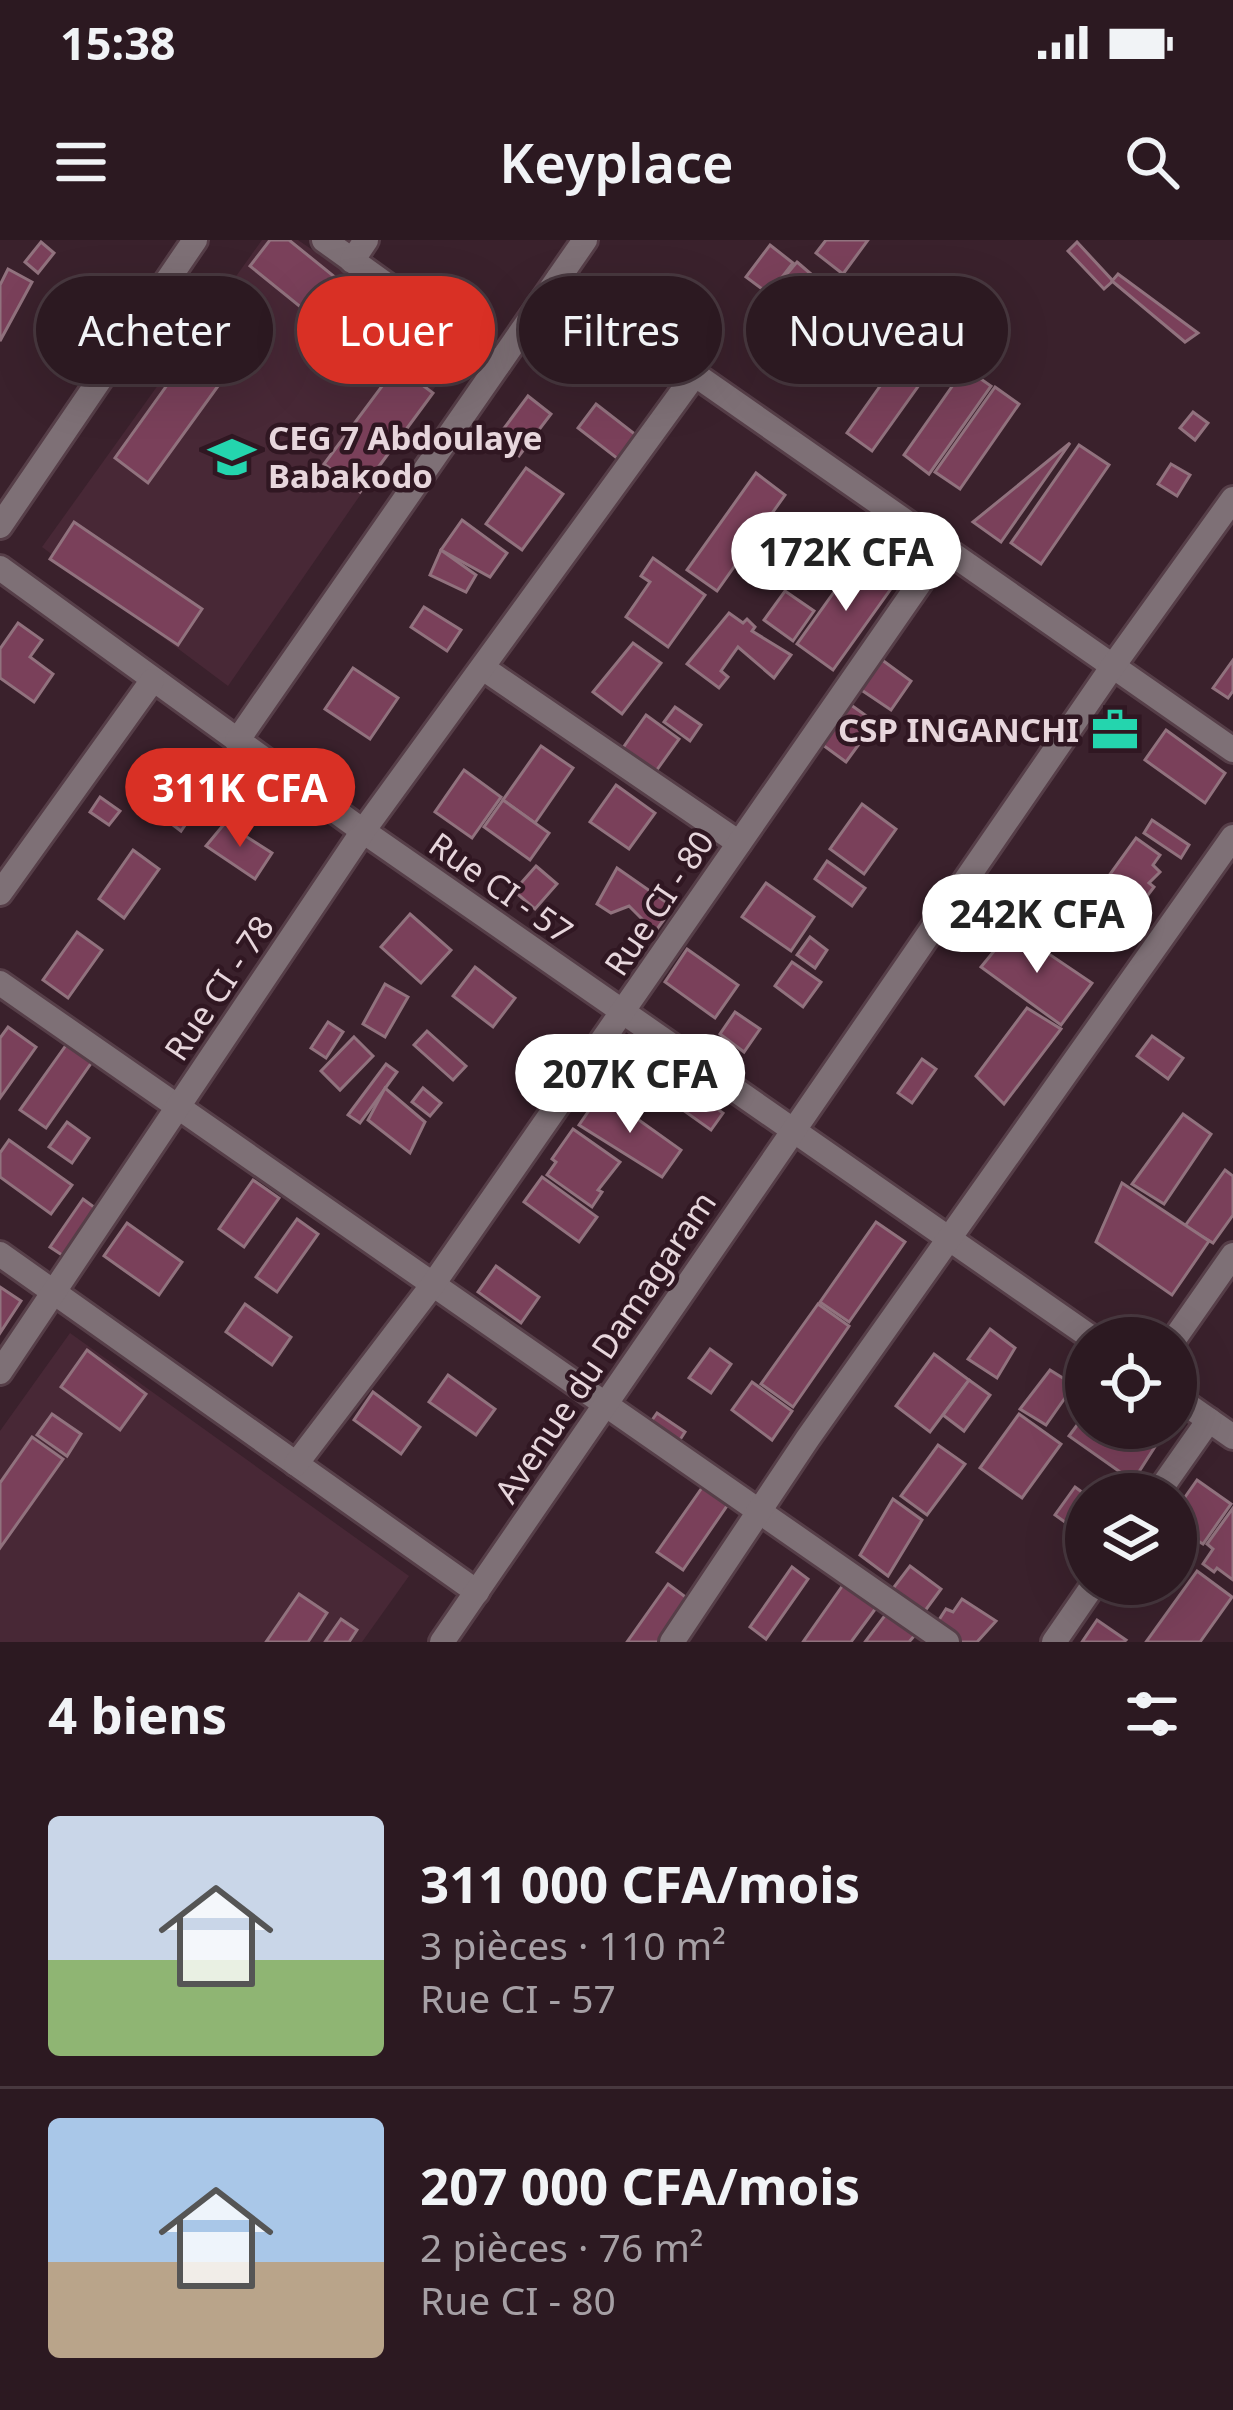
<!DOCTYPE html>
<html lang="fr">
<head>
<meta charset="utf-8">
<style>
  :root { --surface:#2c1921; --page:#38262e; --text:#f1f3f6; --muted:#a6a0a5; --line:#48383f; --accent:#d93025 }
  body { margin:0; font-family:"Noto Sans",sans-serif; background:var(--page); color:var(--text); height:100vh; display:flex; flex-direction:column; font-size:45px; white-space:nowrap }
  * { box-sizing:border-box; margin:0 }
  p { font-size:39px; color:var(--muted) }
  .icon { flex:none; width:66px; height:66px; fill:none; stroke:currentColor; stroke-width:2; stroke-linecap:round; stroke-linejoin:round }
  .map { position:relative; height:1402px; overflow:hidden }
  .panel { display:flex; flex-direction:column; background:var(--surface); flex:1 }
  .panel>* { flex:none }
  .banner { position:absolute; left:36px; top:36px; width:1161px; height:108px; display:flex; gap:24px }
  .fabs { position:absolute; left:1065px; top:1077px; display:grid; gap:24px }
  .fabs a { display:grid; place-items:center; width:132px; height:132px; border-radius:50%; background:var(--surface); box-shadow:0 12px 48px #0002,0 0 0 3px var(--line); font-size:60px }
  .price { position:absolute; translate:-50% -102px; padding:0 27px; border-radius:42px; background:#fff; color:#222; font-size:39px; line-height:78px; filter:drop-shadow(0 3px 6px #0008) }
  .price::after { content:''; position:absolute; left:50%; top:72px; width:36px; height:27px; margin-left:-18px; background:inherit; clip-path:polygon(0 0,100% 0,50% 100%) }
  .price.current { background:var(--accent); color:#fff }
  ul { padding:0; list-style:none }
  li { display:flex; align-items:center; gap:36px; height:300px; padding:0 48px }
  li+li { border-top:3px solid var(--line) }
  li span { display:grid; place-items:center; flex:none; width:336px; height:240px; border-radius:12px; color:#555 }
  li>.icon { margin-inline-start:auto }
  span .icon { width:144px; height:144px; fill:#fffc; stroke-width:1 }
  li b { font-size:51px }
  h2 { display:flex; justify-content:space-between; align-items:center; height:144px; padding:0 48px; font-size:51px }
  .pill { padding:0 42px; border-radius:54px; background:var(--surface); box-shadow:0 12px 48px #0002,0 0 0 3px var(--line); font-size:42px; line-height:108px }
  .pill.current { background:var(--accent); color:#fff }
  .status { display:flex; justify-content:space-between; align-items:center; height:84px; padding:0 60px; background:var(--surface); direction:ltr }
  .status svg { height:33px; fill:currentColor }
  header { display:flex; justify-content:space-between; align-items:center; height:156px; padding:0 48px; background:var(--surface); font-size:54px; font-weight:600 }
  .map>svg:first-child { display:block }
  .built { fill:#482836 }
  .building { fill:#7a405a; stroke:#91727e; stroke-width:3 }
  .lines { fill:none; stroke-linecap:round; stroke-linejoin:round }
  .minor-casing { stroke:#563e48; stroke-width:30 }
  .tertiary-casing { stroke:#563e48; stroke-width:30 }
  .minor { stroke:#7e7076; stroke-width:24 }
  .tertiary { stroke:#7e7076; stroke-width:24 }
  .labels { text-anchor:middle; stroke-width:9; stroke-linejoin:round; paint-order:stroke }
  .poi-label { font-size:33px; font-weight:bold; fill:#e7d6dc; stroke:#301722; text-anchor:start }
  .street-label { font-size:33px; fill:#e7d6dc; stroke:#301722 }
</style>
</head>
<body>
<div class="status"><b>15:38</b><svg viewBox="0 0 49 12"><path d="M0 12V9h3v3zM5 12V6h3v6zM10 12V3h3v9zM15 12V0h3v12zM26 1h20v11H26zM47 4h2v5h-2z"/></svg></div>
<header><svg class="icon" aria-label="menu" viewBox="0 0 24 24"><path d="M4 6h16M4 12h16M4 18h16"/></svg>Keyplace<svg class="icon" aria-label="search" viewBox="0 0 24 24"><circle cx="10" cy="10" r="6"/><path d="M15 15l6 6"/></svg></header>
<div class="map">
<svg width="1233" height="1402" viewBox="0 0 1233 1402">
  <rect width="100%" height="100%" fill="#3a212c"/>
  <!-- built -->
  <g class="built">
    <path d="M262,0H298L460,111L228,446L42,307Z"/>
    <path d="M70,1093L409,1336L362,1402H0V1191Z"/>
  </g>
  <!-- building -->
  <g class="building">
    <path d="M270,0H289L399,89L371,124L250,26Z"/>
    <path d="M826,0H868L843,34L816,13Z"/>
    <path d="M41,2L54,13L38,33L25,22Z"/>
    <path d="M1077,2L1113,41L1104,49L1068,11Z"/>
    <path d="M770,5L793,23L769,54L746,37Z"/>
    <path d="M797,22L818,40L790,73L769,55Z"/>
    <path d="M8,29L32,42L0,101V45Z"/>
    <path d="M1118,34L1198,93L1185,102L1112,41Z"/>
    <path d="M74,50L99,71L63,113L38,92Z"/>
    <path d="M566,67L608,104L585,130L543,94Z"/>
    <path d="M915,90L944,110L872,211L847,193L907,108L904,106Z"/>
    <path d="M205,92L239,117L148,243L115,218Z"/>
    <path d="M397,126L433,153L360,252L324,224Z"/>
    <path d="M965,128L991,146L929,234L904,215Z"/>
    <path d="M995,147L1019,164L960,249L935,232Z"/>
    <path d="M528,156L551,174L519,216L496,199Z"/>
    <path d="M596,164L636,195L618,219L578,188Z"/>
    <path d="M1193,172L1208,183L1195,200L1180,188Z"/>
    <path d="M1070,203L1001,302L973,282Z"/>
    <path d="M1079,205L1109,225L1041,324L1011,303Z"/>
    <path d="M1171,224L1190,235L1177,256L1158,244Z"/>
    <path d="M526,228L563,254L522,310L486,284Z"/>
    <path d="M756,233L785,255L717,351L687,330Z"/>
    <path d="M462,280L507,313L490,337L441,310Z"/>
    <path d="M74,282L202,369L178,405L50,319Z"/>
    <path d="M441,310L476,335L466,352L430,335Z"/>
    <path d="M859,317L895,343L833,430L797,404Z"/>
    <path d="M653,318L705,355L668,407L626,377L650,342L641,336Z"/>
    <path d="M785,351L814,371L793,401L764,380Z"/>
    <path d="M424,367L461,390L447,411L411,387Z"/>
    <path d="M729,373L743,383L747,379L755,387L752,391L791,415L774,438L738,407L721,431L728,437L719,448L687,424Z"/>
    <path d="M18,383L42,400L30,417L53,434L34,462L0,438V409Z"/>
    <path d="M633,403L661,423L622,474L593,452Z"/>
    <path d="M878,417L911,441L891,470L857,447Z"/>
    <path d="M1233,420V451L1228,458L1213,448Z"/>
    <path d="M353,428L398,458L370,499L325,469Z"/>
    <path d="M844,460L875,482L846,522L816,500Z"/>
    <path d="M675,467L701,485L690,501L664,482Z"/>
    <path d="M646,475L679,499L651,538L618,515Z"/>
    <path d="M1166,490L1225,533L1205,563L1145,520Z"/>
    <path d="M541,506L573,528L535,583L503,560Z"/>
    <path d="M147,525L188,556L181,568L192,575L181,591L128,551Z"/>
    <path d="M464,530L501,557L472,598L435,572Z"/>
    <path d="M616,545L655,573L629,609L590,582Z"/>
    <path d="M100,557L120,571L109,585L90,572Z"/>
    <path d="M503,560L549,593L530,620L484,587Z"/>
    <path d="M862,564L896,589L864,634L830,609Z"/>
    <path d="M1152,580L1189,605L1181,618L1144,593Z"/>
    <path d="M225,583L272,613L255,639L206,606Z"/>
    <path d="M1136,598L1160,615L1153,625L1160,632L1149,643L1154,647L1116,697L1085,669Z"/>
    <path d="M133,610L159,629L124,678L99,659Z"/>
    <path d="M827,621L865,648L852,666L815,639Z"/>
    <path d="M536,626L557,644L535,669L514,651Z"/>
    <path d="M617,628L673,667L655,692L629,666L611,673L597,664Z"/>
    <path d="M766,643L814,677L791,711L742,677Z"/>
    <path d="M410,674L451,710L421,743L381,707Z"/>
    <path d="M1012,689L1092,743L1061,785L981,727Z"/>
    <path d="M77,692L102,710L68,758L43,740Z"/>
    <path d="M810,697L827,710L815,728L797,715Z"/>
    <path d="M687,709L738,745L715,778L665,742Z"/>
    <path d="M792,722L821,742L803,767L775,746Z"/>
    <path d="M475,727L515,758L493,787L453,756Z"/>
    <path d="M385,744L408,757L385,797L363,784Z"/>
    <path d="M1027,768L1061,789L1004,864L976,836Z"/>
    <path d="M735,772L760,789L744,812L720,794Z"/>
    <path d="M328,782L343,792L326,818L311,808Z"/>
    <path d="M8,787L36,807L0,858V798Z"/>
    <path d="M427,791L466,826L453,840L414,805Z"/>
    <path d="M1152,796L1183,818L1168,839L1137,816Z"/>
    <path d="M354,797L373,816L340,850L321,831Z"/>
    <path d="M69,801L94,819L46,888L20,870Z"/>
    <path d="M922,819L936,829L912,863L898,853Z"/>
    <path d="M386,824L397,832L360,883L348,875Z"/>
    <path d="M685,846L723,873L711,890L673,863Z"/>
    <path d="M385,848L425,882L410,913L368,880Z"/>
    <path d="M423,848L441,863L430,876L412,862Z"/>
    <path d="M601,853L681,910L662,937L579,885Z"/>
    <path d="M1183,874L1211,894L1164,964L1132,944Z"/>
    <path d="M67,882L89,898L72,923L49,907Z"/>
    <path d="M573,889L620,922L598,950L602,952L592,967L547,935L556,922L552,919Z"/>
    <path d="M9,900L72,945L51,974L0,937V913Z"/>
    <path d="M1225,930L1233,936V975L1213,1003L1185,986Z"/>
    <path d="M542,937L597,977L579,1002L524,962Z"/>
    <path d="M253,940L279,958L244,1007L219,989Z"/>
    <path d="M1122,943L1209,1001L1172,1055L1096,1002Z"/>
    <path d="M83,959L98,970L65,1017L50,1007Z"/>
    <path d="M297,979L318,994L277,1052L256,1037Z"/>
    <path d="M876,982L905,1002L849,1082L820,1062Z"/>
    <path d="M127,983L182,1022L159,1055L104,1016Z"/>
    <path d="M496,1026L539,1057L521,1083L478,1052Z"/>
    <path d="M0,1047L21,1061L0,1093Z"/>
    <path d="M245,1064L291,1097L272,1125L226,1092Z"/>
    <path d="M818,1064L849,1086L793,1167L761,1144Z"/>
    <path d="M990,1089L1015,1108L997,1138L968,1119Z"/>
    <path d="M710,1109L731,1124L711,1153L689,1138Z"/>
    <path d="M87,1110L146,1154L120,1190L61,1147Z"/>
    <path d="M934,1114L969,1140L930,1192L896,1166Z"/>
    <path d="M1050,1130L1074,1145L1046,1185L1020,1169Z"/>
    <path d="M448,1135L495,1169L476,1195L429,1162Z"/>
    <path d="M969,1140L990,1155L964,1191L943,1175Z"/>
    <path d="M752,1142L792,1171L772,1200L732,1170Z"/>
    <path d="M373,1152L420,1187L401,1214L354,1180Z"/>
    <path d="M657,1173L685,1192L674,1209L645,1190Z"/>
    <path d="M1086,1173V1188H1133L1156,1205L1133,1241L1069,1196Z"/>
    <path d="M52,1174L81,1194L67,1216L37,1195Z"/>
    <path d="M1019,1174L1061,1204L1022,1258L980,1228Z"/>
    <path d="M32,1197L63,1219L0,1308V1243Z"/>
    <path d="M938,1205L965,1224L927,1275L901,1256Z"/>
    <path d="M1197,1240L1231,1264L1203,1304L1198,1301L1189,1313L1178,1305L1182,1300L1176,1296V1270Z"/>
    <path d="M706,1242L731,1260L683,1330L657,1312Z"/>
    <path d="M1075,1247L1086,1255V1297L1055,1275Z"/>
    <path d="M893,1259L922,1280L888,1336L860,1315Z"/>
    <path d="M1233,1268V1340L1217,1328L1214,1332L1203,1324L1213,1309L1207,1304Z"/>
    <path d="M910,1326L941,1349L919,1379L888,1355Z"/>
    <path d="M792,1327L808,1339L766,1399L750,1387Z"/>
    <path d="M1197,1331L1232,1357L1200,1402H1146Z"/>
    <path d="M668,1344L695,1364L668,1402H627Z"/>
    <path d="M843,1345L876,1368L851,1402H803Z"/>
    <path d="M299,1354L327,1373L308,1402H266Z"/>
    <path d="M962,1359L996,1381L977,1402H960L935,1386L946,1369L953,1372Z"/>
    <path d="M886,1374L915,1395L909,1402H865Z"/>
    <path d="M341,1379L357,1390L349,1402H325Z"/>
    <path d="M1097,1380L1126,1400L1124,1402H1082Z"/>
  </g>
  <g class="lines">
    <defs>
      <g id="minor">
        <path d="M324,0L498,125"/>
        <path d="M352,21L366,0"/>
        <path d="M558,39L1233,510"/>
        <path d="M0,286L195,0"/>
        <path d="M0,328L363,591L1092,1098"/>
        <path d="M483,428L739,603"/>
        <path d="M237,501L585,0"/>
        <path d="M0,653L152,441"/>
        <path d="M0,743L947,1402"/>
        <path d="M0,1014L477,1352"/>
        <path d="M1175,1098L1233,1015"/>
        <path d="M0,1132L363,591L696,133"/>
        <path d="M1176,1157L1233,1197"/>
        <path d="M296,1224L434,1043L944,308"/>
        <path d="M1157,1254L1209,1180"/>
        <path d="M672,1402L808,1198L1233,597"/>
        <path d="M1054,1402L1094,1344"/>
      </g>
      <path id="tertiary" d="M442,1402L1113,426L1233,259"/>
    </defs>
    <!-- minor casing -->
    <use href="#minor" class="minor-casing"/>
    <!-- tertiary casing -->
    <use href="#tertiary" class="tertiary-casing"/>
    <!-- minor -->
    <use href="#minor" class="minor"/>
    <!-- tertiary -->
    <use href="#tertiary" class="tertiary"/>
  </g>
  <!-- icons -->
  <defs>
    <symbol id="school-bare" viewBox="-9 -9 18 18"><path d="M0-5L7-2L0 1L-7-2ZM-4 1L0 2.5L4 1V4Q0 6-4 4Z" fill="#24d5ae" stroke="#301722" stroke-width="2.5" paint-order="stroke"/></symbol>
    <symbol id="office-bare" viewBox="-9 -9 18 18"><path d="M-6-3h4V-5.5h4V-3h4V5H-6ZM-1-4.5V-3h2v-1.5ZM-6 0V1H6V0Z" fill="#24d5ae" stroke="#301722" stroke-width="2.5" paint-order="stroke"/></symbol>
  </defs>
  <g fill-rule="evenodd">
    <use href="#school-bare" x="199" y="184" width="66" height="66"/>
    <use href="#office-bare" x="1082" y="457" width="66" height="66"/>
  </g>
  <g class="labels">
    <!-- poi labels -->
    <g class="poi-label">
      <text x="268" y="210">CEG 7 Abdoulaye<tspan x="268" dy="38">Babakodo</tspan></text>
      <text x="1079" y="502" text-anchor="end">CSP INGANCHI</text>
    </g>
    <!-- street labels -->
    <g class="street-label">
      <text transform="translate(501 648) rotate(35)" y="12">Rue CI - 57</text>
      <text transform="translate(659 663) rotate(-56)" y="12">Rue CI - 80</text>
      <text transform="translate(219 748) rotate(-56)" y="12">Rue CI - 78</text>
      <text transform="translate(605 1107) rotate(-56)" y="12">Avenue du Damagaram</text>
    </g>
  </g>
</svg>
<div class="fabs">
<a><svg class="icon" aria-label="locate" viewBox="0 0 24 24"><circle cx="12" cy="12" r="6"/><path d="M12 2v4M12 18v4M2 12h4M18 12h4"/></svg></a>
<a><svg class="icon" aria-label="layers" viewBox="0 0 24 24"><path d="M12 4l9 5-9 5-9-5zM3 14l9 5 9-5"/></svg></a>
</div>
<b class="price" style="left:846px;top:374px">172K CFA</b>
<b class="price current" style="left:240px;top:610px">311K CFA</b>
<b class="price" style="left:1037px;top:736px">242K CFA</b>
<b class="price" style="left:630px;top:896px">207K CFA</b>
<div class="banner">
<a class="pill">Acheter</a>
<a class="pill current">Louer</a>
<a class="pill">Filtres</a>
<a class="pill">Nouveau</a>
</div>
</div>
<section class="panel">
<h2>4 biens<svg class="icon" aria-label="filters" viewBox="0 0 24 24"><path d="M4 7h16M4 17h16"/><circle cx="9" cy="7" r="2"/><circle cx="15" cy="17" r="2"/></svg></h2>
<ul>
<li><span style="background:linear-gradient(#c9d6e8 60%,#8fb573 0)"><svg class="icon" aria-label="home" viewBox="0 0 24 24"><path d="M3 11l9-7 9 7M6 9v11h12V9"/></svg></span><div><b>311 000 CFA/mois</b><p>3 pièces · 110 m²</p><p>Rue CI - 57</p></div></li>
<li><span style="background:linear-gradient(#a9c7e8 60%,#b9a48a 0)"><svg class="icon" aria-label="home" viewBox="0 0 24 24"><path d="M3 11l9-7 9 7M6 9v11h12V9"/></svg></span><div><b>207 000 CFA/mois</b><p>2 pièces · 76 m²</p><p>Rue CI - 80</p></div></li>
</ul>
</section>
</body>
</html>
